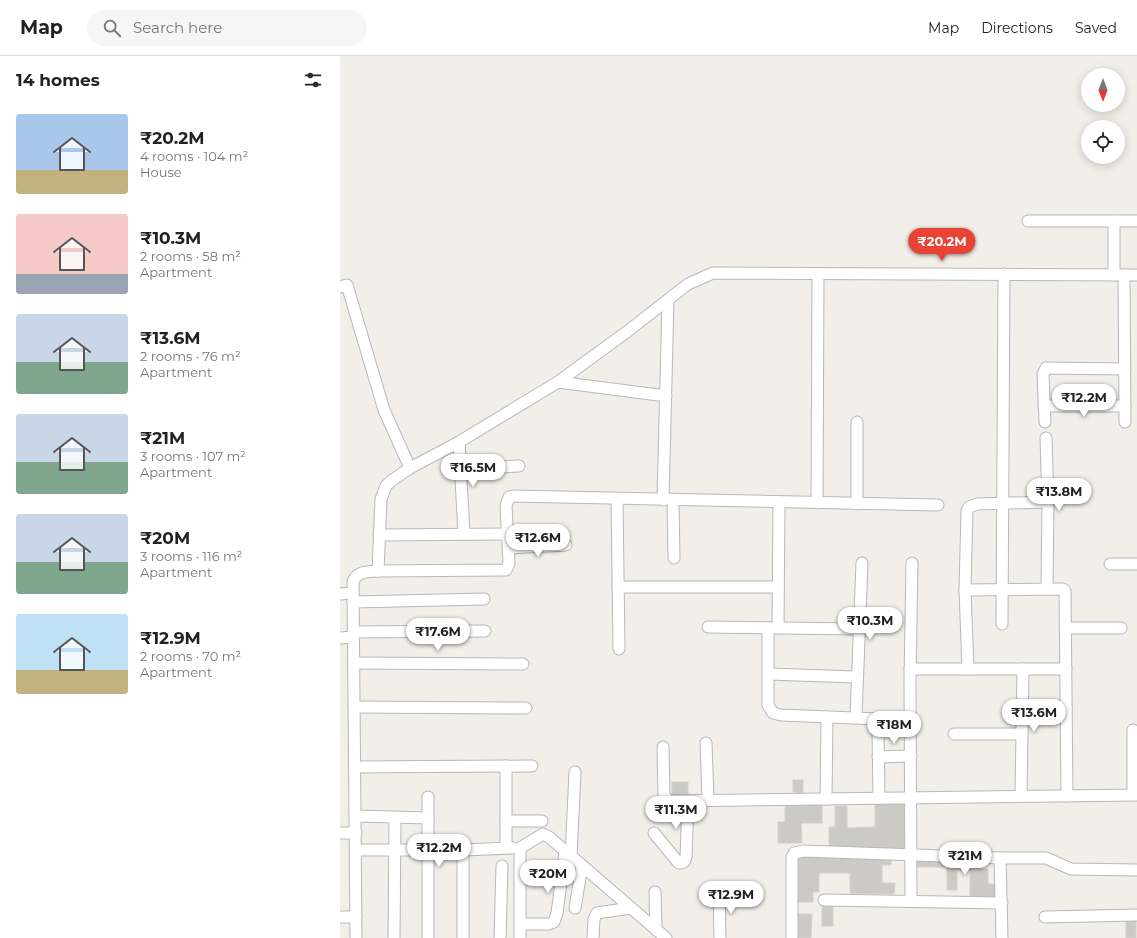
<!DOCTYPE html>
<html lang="en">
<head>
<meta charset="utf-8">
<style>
  :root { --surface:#fff; --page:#f6f6f6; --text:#222; --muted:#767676; --line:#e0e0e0; --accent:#ea4335 }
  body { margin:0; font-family:Montserrat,sans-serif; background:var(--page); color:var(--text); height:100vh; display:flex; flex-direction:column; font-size:15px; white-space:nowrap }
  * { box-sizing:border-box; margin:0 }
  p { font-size:13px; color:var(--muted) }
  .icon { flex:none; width:22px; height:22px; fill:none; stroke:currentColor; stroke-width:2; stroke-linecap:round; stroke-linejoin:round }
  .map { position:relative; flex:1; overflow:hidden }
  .panel { display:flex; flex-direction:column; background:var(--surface); width:340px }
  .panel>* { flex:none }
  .needle { width:26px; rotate:180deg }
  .controls { position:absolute; left:741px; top:12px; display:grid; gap:8px }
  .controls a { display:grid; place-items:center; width:44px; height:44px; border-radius:50%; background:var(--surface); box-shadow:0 2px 10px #0003; font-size:20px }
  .price { position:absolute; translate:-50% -34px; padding:0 9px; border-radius:14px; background:#fff; color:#222; font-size:13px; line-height:26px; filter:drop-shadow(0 1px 2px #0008) }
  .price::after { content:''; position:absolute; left:50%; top:24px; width:12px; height:9px; margin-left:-6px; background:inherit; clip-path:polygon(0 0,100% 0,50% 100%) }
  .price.active { background:var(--accent); color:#fff }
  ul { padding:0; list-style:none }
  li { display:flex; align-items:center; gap:12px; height:100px; padding:0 16px }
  li span { display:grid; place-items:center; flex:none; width:112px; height:80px; border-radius:4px; color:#555 }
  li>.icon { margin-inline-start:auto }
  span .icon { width:48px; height:48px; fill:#fffc; stroke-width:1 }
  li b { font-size:17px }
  h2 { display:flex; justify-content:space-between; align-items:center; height:48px; padding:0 16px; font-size:17px }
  header { display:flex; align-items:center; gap:24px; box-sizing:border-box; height:56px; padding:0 20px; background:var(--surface); border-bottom:1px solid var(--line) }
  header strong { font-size:19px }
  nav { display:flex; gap:22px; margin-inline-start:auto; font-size:14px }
  .search { width:280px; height:36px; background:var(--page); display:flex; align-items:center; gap:10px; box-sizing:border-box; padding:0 14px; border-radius:22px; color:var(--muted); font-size:15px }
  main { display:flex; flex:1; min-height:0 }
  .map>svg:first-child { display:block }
  .building { fill:#cccac5; stroke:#d6d1c6 }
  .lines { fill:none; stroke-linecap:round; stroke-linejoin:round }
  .minor-casing { stroke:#b5b8bc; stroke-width:13 }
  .minor { stroke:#fff; stroke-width:11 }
</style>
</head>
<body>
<header>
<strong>Map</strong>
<div class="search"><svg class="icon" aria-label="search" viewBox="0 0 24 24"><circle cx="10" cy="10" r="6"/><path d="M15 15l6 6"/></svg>Search here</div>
<nav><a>Map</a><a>Directions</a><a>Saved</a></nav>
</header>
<main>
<section class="panel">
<h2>14 homes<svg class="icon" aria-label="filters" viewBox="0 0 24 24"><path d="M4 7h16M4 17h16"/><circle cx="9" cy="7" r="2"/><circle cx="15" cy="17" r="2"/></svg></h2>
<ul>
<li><span style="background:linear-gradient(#a9c7e8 70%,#c2b280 0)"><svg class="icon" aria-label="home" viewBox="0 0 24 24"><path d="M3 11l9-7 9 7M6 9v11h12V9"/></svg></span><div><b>₹20.2M</b><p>4 rooms · 104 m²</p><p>House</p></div></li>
<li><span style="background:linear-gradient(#f6c9c9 75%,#9aa5b1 0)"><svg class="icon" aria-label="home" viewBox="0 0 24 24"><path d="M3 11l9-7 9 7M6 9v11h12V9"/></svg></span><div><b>₹10.3M</b><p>2 rooms · 58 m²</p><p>Apartment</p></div></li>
<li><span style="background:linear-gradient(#c9d6e8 60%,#7fa58c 0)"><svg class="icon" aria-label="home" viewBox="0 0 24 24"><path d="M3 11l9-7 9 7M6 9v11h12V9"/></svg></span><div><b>₹13.6M</b><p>2 rooms · 76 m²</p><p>Apartment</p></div></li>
<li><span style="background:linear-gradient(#c9d6e8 60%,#7fa58c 0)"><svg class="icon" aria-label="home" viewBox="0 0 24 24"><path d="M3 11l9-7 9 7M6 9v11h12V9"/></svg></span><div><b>₹21M</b><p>3 rooms · 107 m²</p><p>Apartment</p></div></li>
<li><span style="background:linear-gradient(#c9d6e8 60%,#7fa58c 0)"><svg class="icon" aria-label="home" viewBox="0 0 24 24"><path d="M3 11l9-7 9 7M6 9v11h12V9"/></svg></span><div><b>₹20M</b><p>3 rooms · 116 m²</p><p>Apartment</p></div></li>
<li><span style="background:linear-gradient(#bfe0f5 70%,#c2b280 0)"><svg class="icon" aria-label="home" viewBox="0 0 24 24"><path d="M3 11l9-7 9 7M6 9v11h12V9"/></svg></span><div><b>₹12.9M</b><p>2 rooms · 70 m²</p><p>Apartment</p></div></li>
</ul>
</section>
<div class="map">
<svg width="797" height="882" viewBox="0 0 797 882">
  <rect width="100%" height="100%" fill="#f1efe8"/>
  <!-- building -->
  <g class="building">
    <path d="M453,724H463V737L453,736Z"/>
    <rect x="332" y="726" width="16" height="14"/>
    <path d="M445,747H482V767H461L462,787H438V766H445Z"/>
    <path d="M564,747L565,792L489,793V771H495V750H507V772L535,771V748Z"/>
    <path d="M455,800L551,801V809H542V827H555L554,838L510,837V817H479V836H473V846H455Z"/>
    <path d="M576,804H641V813H648V828H657L656,841H630V814H617V834H607V811H576Z"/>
    <rect x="482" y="848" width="11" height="22"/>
    <path d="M455,858H472L471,882H455Z"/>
    <rect x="786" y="865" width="10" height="17"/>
  </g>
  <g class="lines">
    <defs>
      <g id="minor">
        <path d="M688,165H797"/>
        <path d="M774,165V219"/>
        <path d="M784,219L785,366"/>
        <path d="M0,231L7,229L44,354L70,412"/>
        <path d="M218,326L326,340"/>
        <path d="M704,350H785"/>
        <path d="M517,366V448"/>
        <path d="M705,366L703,318L706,312L785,313"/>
        <path d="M706,382L708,446L707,532"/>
        <path d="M119,386L124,478"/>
        <path d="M120,413L179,410"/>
        <path d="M277,443L279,593"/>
        <path d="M323,444L328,244"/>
        <path d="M333,444L334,502"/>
        <path d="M477,447L478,218"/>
        <path d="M39,479L167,478"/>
        <path d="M169,492L226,489"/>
        <path d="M770,508H797"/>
        <path d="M38,515L166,514L169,507L166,450L169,441L174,440L598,449"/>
        <path d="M278,531H438"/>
        <path d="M625,534L723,533L725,535L727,740"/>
        <path d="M0,538L13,537"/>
        <path d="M13,546L144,543"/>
        <path d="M662,568L664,218"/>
        <path d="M368,571L519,573"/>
        <path d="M428,572V649L433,657L441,659L538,663"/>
        <path d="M438,572L439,446"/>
        <path d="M726,572H781"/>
        <path d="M13,576L145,575"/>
        <path d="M0,582L13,581"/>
        <path d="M14,607L183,608"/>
        <path d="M570,613H726"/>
        <path d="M628,613L625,534L627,455L629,451L637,448L708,446"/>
        <path d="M429,618L516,621"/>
        <path d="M14,651L186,652"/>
        <path d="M683,652L726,651"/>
        <path d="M516,661L522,507"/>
        <path d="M793,674V739"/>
        <path d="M538,675L539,742"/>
        <path d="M614,678H682"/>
        <path d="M366,687L368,744"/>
        <path d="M323,691L324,739L328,744L332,745L797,739"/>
        <path d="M538,701L571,700"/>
        <path d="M166,710V792"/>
        <path d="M15,711L192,710"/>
        <path d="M681,740L683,613"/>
        <path d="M88,741V882"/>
        <path d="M486,743L487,661"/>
        <path d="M16,760L88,762"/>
        <path d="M166,765H202"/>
        <path d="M0,777H16"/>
        <path d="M314,777L337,805L339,807L344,806L346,801L348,745"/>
        <path d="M16,794H123V882"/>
        <path d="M123,794L173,792"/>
        <path d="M231,801L235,716"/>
        <path d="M660,802H706L731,813L797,814"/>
        <path d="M315,836L316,874"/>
        <path d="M379,837L380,882"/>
        <path d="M484,844L662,847"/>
        <path d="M571,845L570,623L572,507"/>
        <path d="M235,852L242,810"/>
        <path d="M0,861H16"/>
        <path d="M705,861L797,859"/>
        <path d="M181,868H209L214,866L217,857L225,796"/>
        <path d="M16,882L13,526C16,515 28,516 38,515L41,443L46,430L51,425L70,412L119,386L218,326L288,275L348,228L373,217L797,219"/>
        <path d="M54,882L55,762"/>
        <path d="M160,882L162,810"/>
        <path d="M180,882V792L203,778L209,781L326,882"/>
        <path d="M253,882L254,863L257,857L291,852"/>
        <path d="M452,882V801L454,797L464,795L660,802L662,882"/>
      </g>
    </defs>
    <!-- minor casing -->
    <use href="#minor" class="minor-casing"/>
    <!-- minor -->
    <use href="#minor" class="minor"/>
  </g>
</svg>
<div class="controls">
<a><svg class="needle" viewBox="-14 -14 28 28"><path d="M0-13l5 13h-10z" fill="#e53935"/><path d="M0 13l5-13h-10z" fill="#767676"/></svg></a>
<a><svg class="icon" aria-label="locate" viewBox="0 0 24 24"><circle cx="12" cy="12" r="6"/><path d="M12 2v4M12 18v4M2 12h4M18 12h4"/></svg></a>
</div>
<b class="price active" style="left:602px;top:206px">₹20.2M</b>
<b class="price" style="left:744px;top:362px">₹12.2M</b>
<b class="price" style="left:133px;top:432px">₹16.5M</b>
<b class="price" style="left:719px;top:456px">₹13.8M</b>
<b class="price" style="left:198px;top:502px">₹12.6M</b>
<b class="price" style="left:530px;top:585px">₹10.3M</b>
<b class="price" style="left:98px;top:596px">₹17.6M</b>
<b class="price" style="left:694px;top:677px">₹13.6M</b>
<b class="price" style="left:554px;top:689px">₹18M</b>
<b class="price" style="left:336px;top:774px">₹11.3M</b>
<b class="price" style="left:99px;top:812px">₹12.2M</b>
<b class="price" style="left:625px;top:820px">₹21M</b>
<b class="price" style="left:208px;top:838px">₹20M</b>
<b class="price" style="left:391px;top:859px">₹12.9M</b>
</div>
</main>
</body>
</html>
